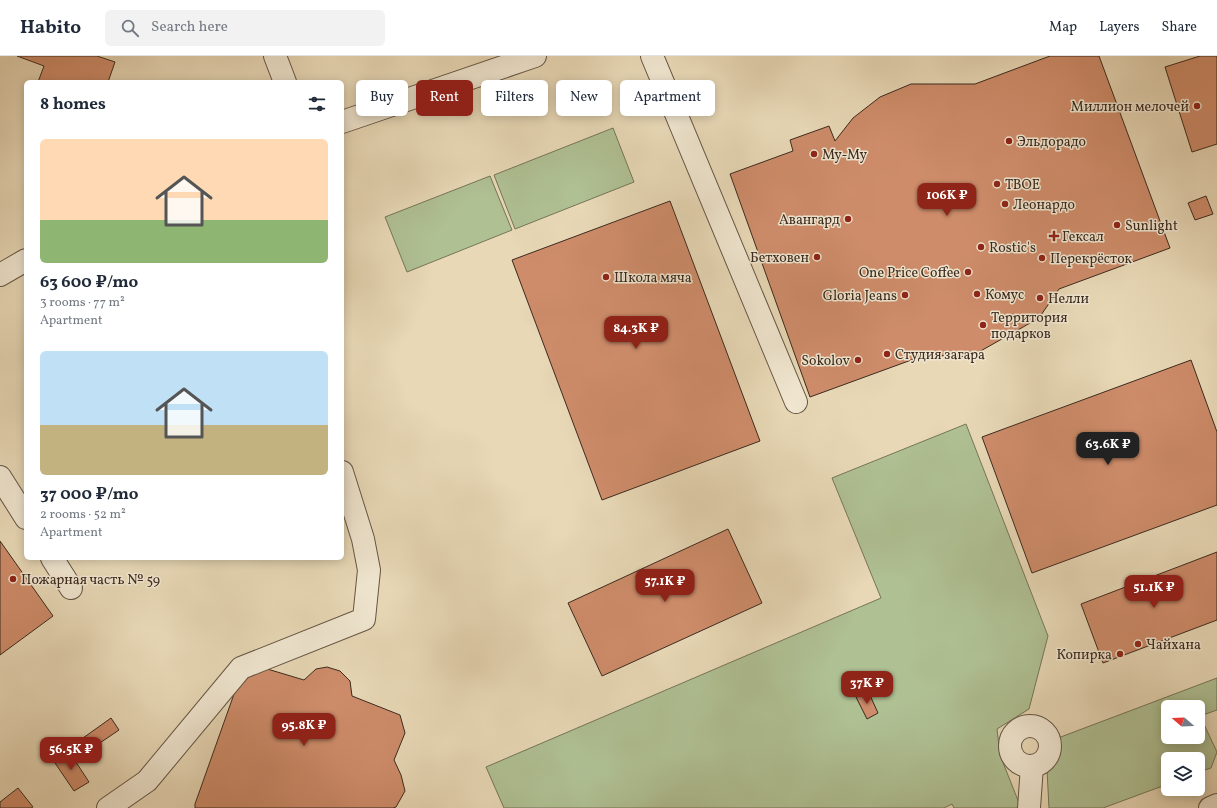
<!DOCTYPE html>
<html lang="en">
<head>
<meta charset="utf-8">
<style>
  :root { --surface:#fff; --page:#f2f2f3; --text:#1f2937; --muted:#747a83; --line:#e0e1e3; --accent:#8f2418 }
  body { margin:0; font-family:Vollkorn,serif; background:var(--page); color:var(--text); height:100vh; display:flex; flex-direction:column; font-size:15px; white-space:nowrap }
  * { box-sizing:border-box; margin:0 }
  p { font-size:13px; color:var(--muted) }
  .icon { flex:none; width:22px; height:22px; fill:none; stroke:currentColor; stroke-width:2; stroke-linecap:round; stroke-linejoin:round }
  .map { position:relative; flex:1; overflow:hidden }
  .side { position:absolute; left:24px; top:24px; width:320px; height:480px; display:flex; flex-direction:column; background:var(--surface); border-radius:6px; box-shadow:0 2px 10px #0003 }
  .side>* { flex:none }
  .hud { position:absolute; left:356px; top:24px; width:380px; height:36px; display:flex; gap:8px }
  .needle { width:26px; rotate:289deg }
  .fabs { position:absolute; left:1161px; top:644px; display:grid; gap:8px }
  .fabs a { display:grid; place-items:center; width:44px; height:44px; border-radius:6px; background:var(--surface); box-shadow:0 2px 10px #0003; font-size:20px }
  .price { position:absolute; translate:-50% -34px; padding:0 9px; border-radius:8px; background:var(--accent); color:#fff; font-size:13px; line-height:26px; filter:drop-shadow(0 1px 2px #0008) }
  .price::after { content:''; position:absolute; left:50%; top:24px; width:12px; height:9px; margin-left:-6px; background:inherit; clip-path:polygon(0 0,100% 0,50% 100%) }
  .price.active { background:#222; color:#fff }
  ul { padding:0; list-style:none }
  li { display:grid; align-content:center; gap:8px; height:212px; padding:0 16px }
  li span { display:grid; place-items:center; height:124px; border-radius:6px; color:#555 }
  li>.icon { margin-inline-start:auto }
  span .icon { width:72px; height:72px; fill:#fffc; stroke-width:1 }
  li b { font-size:17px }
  h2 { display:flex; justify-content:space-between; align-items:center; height:48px; padding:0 16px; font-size:17px }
  .pill { padding:0 14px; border-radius:6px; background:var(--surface); box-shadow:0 2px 10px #0003; font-size:14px; line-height:36px }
  .pill.active { background:var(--accent); color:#fff }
  header { display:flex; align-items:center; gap:24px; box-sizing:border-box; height:56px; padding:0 20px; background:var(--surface); border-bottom:1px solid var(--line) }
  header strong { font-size:19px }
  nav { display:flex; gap:22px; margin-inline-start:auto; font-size:14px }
  .search { width:280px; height:36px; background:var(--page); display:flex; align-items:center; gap:10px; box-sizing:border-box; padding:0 14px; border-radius:6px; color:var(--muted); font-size:15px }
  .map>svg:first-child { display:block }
  .green { fill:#afc093; stroke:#757559; fill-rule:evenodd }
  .building { fill:#ce8c6a; stroke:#3b2a1f }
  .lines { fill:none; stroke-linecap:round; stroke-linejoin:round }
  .minor-casing { stroke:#665645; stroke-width:24 }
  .minor { stroke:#f0e6d0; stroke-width:22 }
  .poi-dot { fill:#8f2418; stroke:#f0e6d0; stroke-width:1.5 }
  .labels { text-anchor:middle; stroke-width:3; stroke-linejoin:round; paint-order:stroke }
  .poi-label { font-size:14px; fill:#3b2a1f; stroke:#f0e6d0; text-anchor:start }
</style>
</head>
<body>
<header>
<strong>Habito</strong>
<div class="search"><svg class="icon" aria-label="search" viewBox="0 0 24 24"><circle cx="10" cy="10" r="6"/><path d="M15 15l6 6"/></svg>Search here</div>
<nav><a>Map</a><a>Layers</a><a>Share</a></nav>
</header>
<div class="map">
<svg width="1217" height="752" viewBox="0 0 1217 752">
  <rect width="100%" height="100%" fill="#e8d8b6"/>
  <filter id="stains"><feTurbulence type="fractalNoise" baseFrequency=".005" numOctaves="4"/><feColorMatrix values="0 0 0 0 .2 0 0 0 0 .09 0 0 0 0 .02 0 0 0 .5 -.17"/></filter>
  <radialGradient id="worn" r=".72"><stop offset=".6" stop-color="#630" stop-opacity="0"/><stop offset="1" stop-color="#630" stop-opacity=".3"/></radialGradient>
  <!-- green -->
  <g class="green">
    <path d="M613,72L634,126L515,173L494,119Z"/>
    <path d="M490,120L512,174L407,216L385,161Z"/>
    <path d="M966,368L1048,580L1029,653L997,673L1000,699L1021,752H954L952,748L944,752H504L486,711L881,542L832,422Z"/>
    <path d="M1217,622V654L1200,660L1217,696L1211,712L1198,716V703H1168V728L1103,752H1049L1047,714L1058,682ZM1168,651H1198V681H1168Z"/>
  </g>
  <!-- building -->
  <g class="building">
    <path d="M17,0H97L115,6L108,26H38L44,10Z"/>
    <path d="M1050,0H1099L1170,192L1059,233L1039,262L970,301L925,299L810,341L730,118L793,95L790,84L829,70L835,85L853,62L880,41L911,28H975Z"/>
    <path d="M1200,0H1217V88L1192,96L1165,11Z"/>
    <path d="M1206,140L1213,158L1195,164L1188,147Z"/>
    <path d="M670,145L760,385L602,444L512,204Z"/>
    <path d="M1191,304L1217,376V449L1032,517L982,381Z"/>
    <path d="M728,473L762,547L602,620L568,547Z"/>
    <path d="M0,485L53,560L0,599Z"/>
    <path d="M1217,496V564L1103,607L1081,548Z"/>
    <path d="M327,611L340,615L350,625L352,640L400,659L405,677L394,704L401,719L405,735L396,751L393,752H195V748L239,624L264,612L304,624L316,613Z"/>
    <path d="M868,635L878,657L867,663L856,641Z"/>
    <path d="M111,662L119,674L91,693L83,682Z"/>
    <path d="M68,694L89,726L74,735L53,704Z"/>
    <path d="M18,732L33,751L31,752H0V746Z"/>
  </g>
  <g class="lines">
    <defs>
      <g id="minor">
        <path d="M275,0L285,26"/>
        <path d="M652,0L796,346"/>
        <path d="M342,66L535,0"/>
        <path d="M0,219L26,204"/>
        <path d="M0,421L26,462"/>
        <path d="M52,502L71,532"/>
        <circle cx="1030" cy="690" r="20"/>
        <path d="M108,752L147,725L241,612L364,563L369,514L363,483L342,416"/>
        <path d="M1029,752L1032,710"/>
        <path d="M1210,752L1217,749"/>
      </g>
    </defs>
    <!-- minor casing -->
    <use href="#minor" class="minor-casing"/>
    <!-- minor -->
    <use href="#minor" class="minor"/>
  </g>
  <!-- markers -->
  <g class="poi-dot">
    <circle cx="1197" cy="50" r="4"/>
    <circle cx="1009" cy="85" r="4"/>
    <circle cx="814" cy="98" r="4"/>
    <circle cx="997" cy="128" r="4"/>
    <circle cx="1005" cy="148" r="4"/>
    <circle cx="848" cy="163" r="4"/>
    <circle cx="1117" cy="169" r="4"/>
    <path d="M1052 174h4v4h4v4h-4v4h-4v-4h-4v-4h4z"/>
    <circle cx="981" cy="191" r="4"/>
    <circle cx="817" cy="201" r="4"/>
    <circle cx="1042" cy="202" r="4"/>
    <circle cx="968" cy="216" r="4"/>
    <circle cx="606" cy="221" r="4"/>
    <circle cx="977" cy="238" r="4"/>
    <circle cx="905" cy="239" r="4"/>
    <circle cx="1040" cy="242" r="4"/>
    <circle cx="983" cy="269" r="4"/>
    <circle cx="887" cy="298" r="4"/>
    <circle cx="858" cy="304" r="4"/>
    <circle cx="13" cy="523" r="4"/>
    <circle cx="1138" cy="588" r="4"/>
    <circle cx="1120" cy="598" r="4"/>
  </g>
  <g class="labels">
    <!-- poi labels -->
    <g class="poi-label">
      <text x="1189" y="55" text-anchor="end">Миллион мелочей</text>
      <text x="1017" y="90">Эльдорадо</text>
      <text x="822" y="103">Му-Му</text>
      <text x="1005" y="133">ТВОЕ</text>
      <text x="1013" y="153">Леонардо</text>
      <text x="840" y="168" text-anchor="end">Авангард</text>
      <text x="1125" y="174">Sunlight</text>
      <text x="1062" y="185">Гексал</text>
      <text x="989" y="196">Rostic's</text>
      <text x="809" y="206" text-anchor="end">Бетховен</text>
      <text x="1050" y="207">Перекрёсток</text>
      <text x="960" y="221" text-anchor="end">One Price Coffee</text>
      <text x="614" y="226">Школа мяча</text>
      <text x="985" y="243">Комус</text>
      <text x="897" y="244" text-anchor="end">Gloria Jeans</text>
      <text x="1048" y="247">Нелли</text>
      <text x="991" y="266">Территория<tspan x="991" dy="16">подарков</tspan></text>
      <text x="895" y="303">Студия загара</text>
      <text x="850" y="309" text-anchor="end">Sokolov</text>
      <text x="21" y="528">Пожарная часть № 59</text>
      <text x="1146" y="593">Чайхана</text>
      <text x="1112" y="603" text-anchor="end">Копирка</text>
    </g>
  </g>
  <rect width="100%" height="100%" filter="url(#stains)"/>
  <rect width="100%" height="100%" fill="url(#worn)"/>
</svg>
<div class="fabs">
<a><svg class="needle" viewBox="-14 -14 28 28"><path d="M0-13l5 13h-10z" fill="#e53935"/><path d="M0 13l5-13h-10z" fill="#747a83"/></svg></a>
<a><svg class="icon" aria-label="layers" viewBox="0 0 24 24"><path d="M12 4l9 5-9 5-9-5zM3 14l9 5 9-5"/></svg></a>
</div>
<b class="price" style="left:947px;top:161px">106K ₽</b>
<b class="price" style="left:636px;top:294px">84.3K ₽</b>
<b class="price active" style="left:1108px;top:410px">63.6K ₽</b>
<b class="price" style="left:665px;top:547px">57.1K ₽</b>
<b class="price" style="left:1154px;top:553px">51.1K ₽</b>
<b class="price" style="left:867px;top:649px">37K ₽</b>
<b class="price" style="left:304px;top:691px">95.8K ₽</b>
<b class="price" style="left:71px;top:715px">56.5K ₽</b>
<div class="hud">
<a class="pill">Buy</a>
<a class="pill active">Rent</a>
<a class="pill">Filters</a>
<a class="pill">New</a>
<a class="pill">Apartment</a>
</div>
<section class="side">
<h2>8 homes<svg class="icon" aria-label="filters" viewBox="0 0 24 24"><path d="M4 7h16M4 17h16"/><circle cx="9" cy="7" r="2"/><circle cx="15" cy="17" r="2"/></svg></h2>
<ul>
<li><span style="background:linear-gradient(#ffd9b3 65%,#8fb573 0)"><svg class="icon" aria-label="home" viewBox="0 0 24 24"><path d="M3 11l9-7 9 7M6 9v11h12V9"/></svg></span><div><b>63 600 ₽/mo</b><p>3 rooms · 77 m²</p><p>Apartment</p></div></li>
<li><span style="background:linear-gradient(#bfe0f5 60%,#c2b280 0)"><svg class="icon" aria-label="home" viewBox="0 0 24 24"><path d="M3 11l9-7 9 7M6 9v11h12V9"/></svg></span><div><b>37 000 ₽/mo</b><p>2 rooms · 52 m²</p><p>Apartment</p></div></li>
</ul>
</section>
</div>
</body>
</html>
